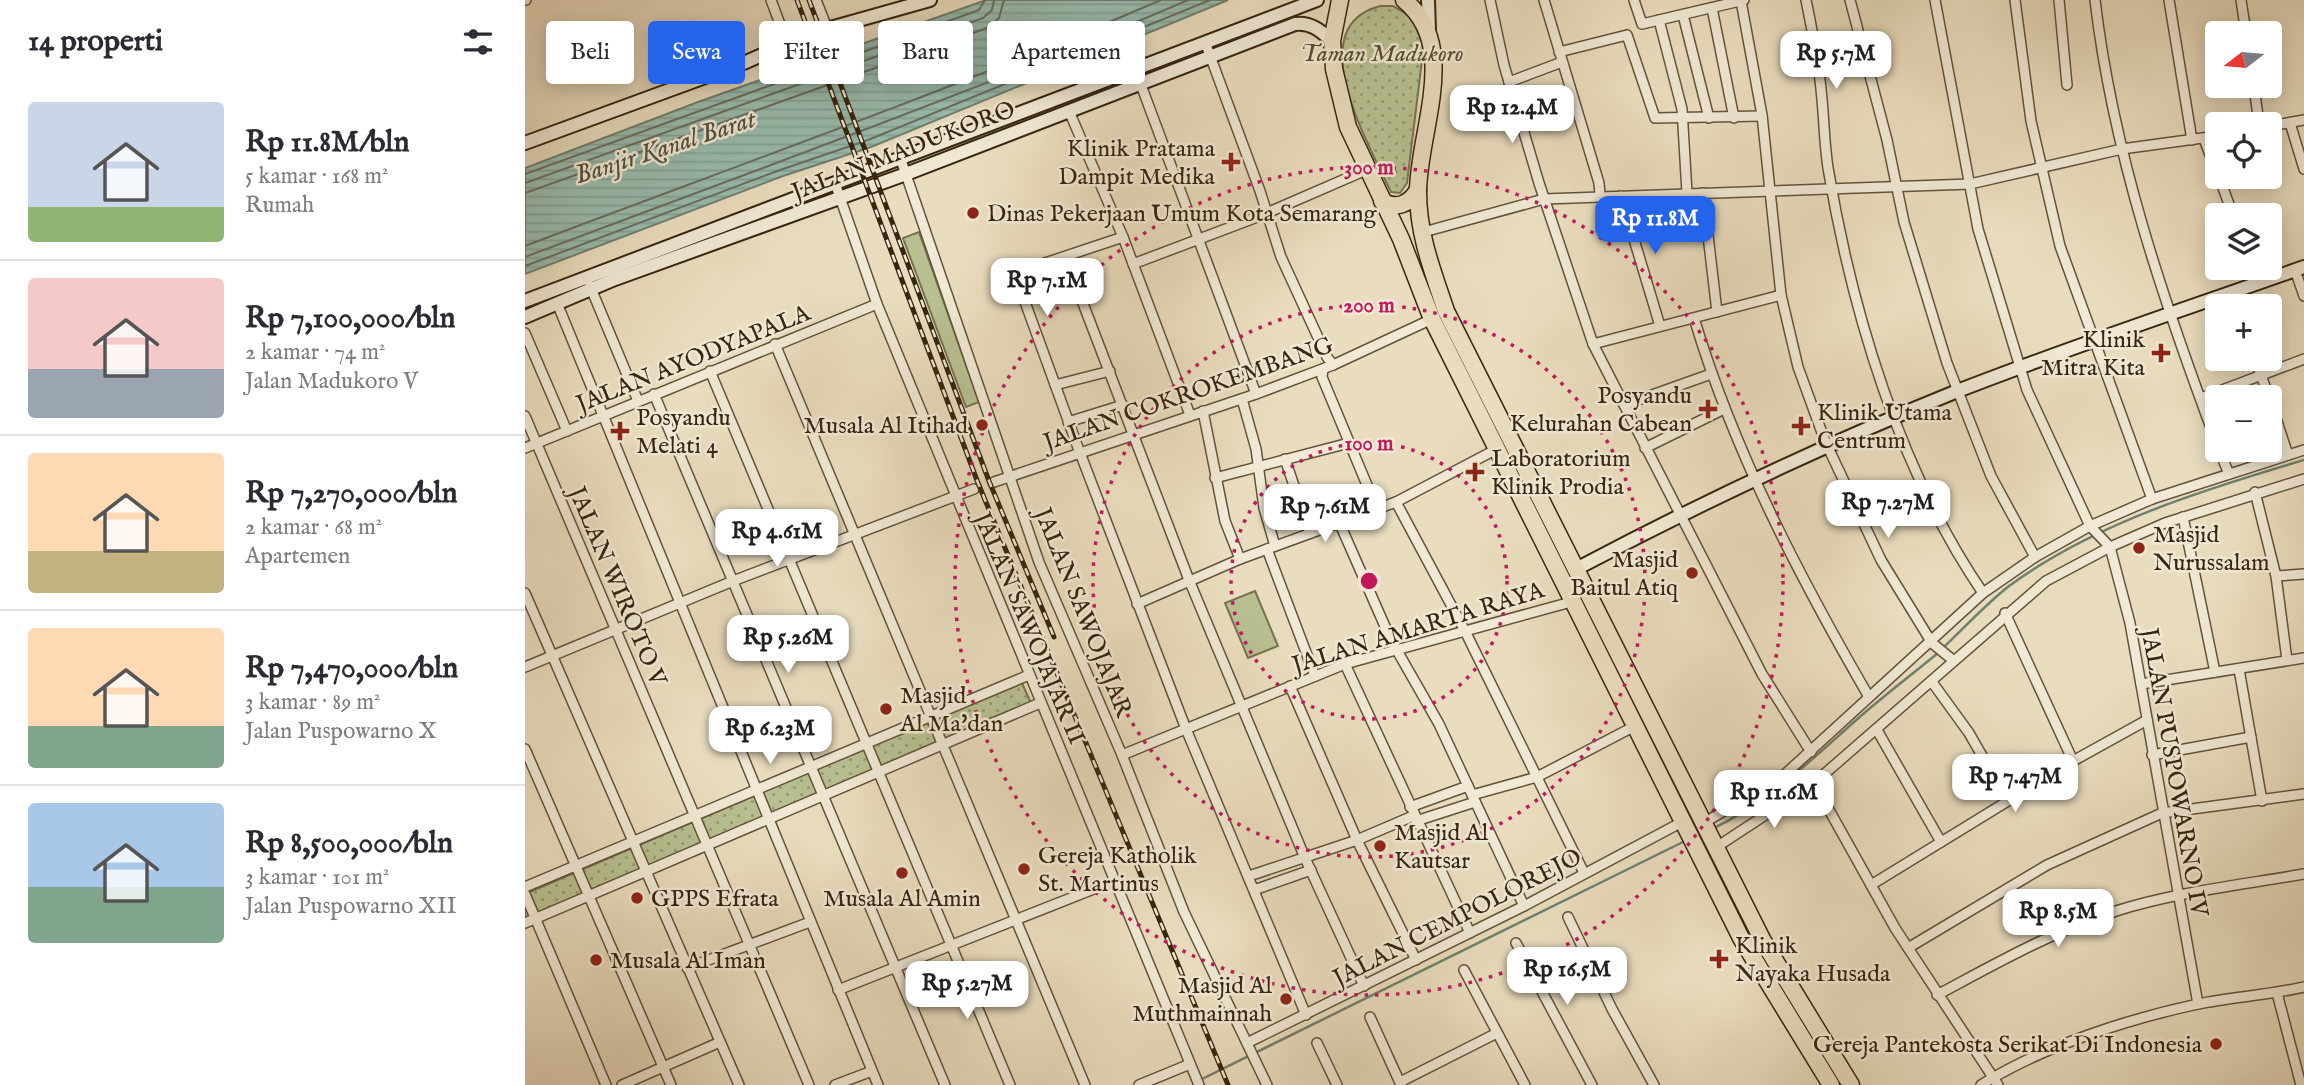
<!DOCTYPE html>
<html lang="id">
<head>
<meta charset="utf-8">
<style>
  :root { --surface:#fff; --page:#f7f7f7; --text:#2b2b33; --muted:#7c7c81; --line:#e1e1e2; --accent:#2563eb }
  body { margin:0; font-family:"IM FELL English",serif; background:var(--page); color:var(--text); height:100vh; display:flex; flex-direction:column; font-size:26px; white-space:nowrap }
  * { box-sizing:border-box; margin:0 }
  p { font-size:23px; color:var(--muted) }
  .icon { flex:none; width:38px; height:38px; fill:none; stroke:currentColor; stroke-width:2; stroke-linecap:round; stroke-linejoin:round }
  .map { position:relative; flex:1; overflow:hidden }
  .sheet { display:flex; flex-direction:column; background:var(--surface); width:525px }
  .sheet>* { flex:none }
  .guide { position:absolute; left:21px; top:21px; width:665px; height:63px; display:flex; gap:14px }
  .needle { width:46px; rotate:254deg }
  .tools { position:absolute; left:1680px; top:21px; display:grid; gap:14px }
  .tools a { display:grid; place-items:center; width:77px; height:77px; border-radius:7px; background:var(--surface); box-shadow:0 4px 18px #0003; font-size:35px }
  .price { position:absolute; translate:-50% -60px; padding:0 16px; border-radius:14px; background:#fff; color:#222; font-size:23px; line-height:46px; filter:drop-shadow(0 2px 4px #0008) }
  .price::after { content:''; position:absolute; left:50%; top:42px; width:21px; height:16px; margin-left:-10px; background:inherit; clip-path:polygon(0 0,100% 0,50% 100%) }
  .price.active { background:var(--accent); color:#fff }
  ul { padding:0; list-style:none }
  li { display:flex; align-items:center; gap:21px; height:175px; padding:0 28px }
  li+li { border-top:2px solid var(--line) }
  li span { display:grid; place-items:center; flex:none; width:196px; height:140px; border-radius:7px; color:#555 }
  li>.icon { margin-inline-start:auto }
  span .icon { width:84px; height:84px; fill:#fffc; stroke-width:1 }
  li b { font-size:30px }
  h2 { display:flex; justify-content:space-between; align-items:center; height:84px; padding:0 28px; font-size:30px }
  .tag { padding:0 24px; border-radius:7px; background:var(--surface); box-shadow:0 4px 18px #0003; font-size:24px; line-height:63px }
  .tag.active { background:var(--accent); color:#fff }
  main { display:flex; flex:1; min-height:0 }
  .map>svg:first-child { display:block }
  .grass { fill:#b8c091; stroke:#777250; stroke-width:2 }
  .park { fill:url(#park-dots); stroke:#777250; stroke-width:2 }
  .water { fill:url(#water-rules); stroke:#71806e; stroke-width:2 }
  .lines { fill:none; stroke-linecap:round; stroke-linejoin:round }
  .shore { stroke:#67705e; stroke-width:2 }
  .stream { stroke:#71806e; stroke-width:2.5 }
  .street-tunnel { stroke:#c6b89c; stroke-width:9; stroke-dasharray:9 4.5; stroke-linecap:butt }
  .street-casing { stroke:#63533b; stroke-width:12 }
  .secondary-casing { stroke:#36250f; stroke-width:16 }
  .highway-casing { stroke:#36250f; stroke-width:19 }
  .street { stroke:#f1e9d5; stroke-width:9 }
  .secondary { stroke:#f1e9d5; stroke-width:12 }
  .highway { stroke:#eaddbf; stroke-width:16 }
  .rail-casing { stroke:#36250f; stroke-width:5 }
  .rail { stroke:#f1e9d5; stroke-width:2.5; stroke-dasharray:8; stroke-linecap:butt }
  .ring { fill:none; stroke:#c2185b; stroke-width:3.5; stroke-dasharray:3.5 7 }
  .poi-dot { fill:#8f2418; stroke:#f1e9d5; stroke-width:2.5 }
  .labels { text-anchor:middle; stroke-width:5; stroke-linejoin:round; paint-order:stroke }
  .park-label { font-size:24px; font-style:italic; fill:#564c30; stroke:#f1e9d5 }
  .poi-label { font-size:24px; fill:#36250f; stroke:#f1e9d5; text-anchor:start }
  .street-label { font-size:24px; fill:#36250f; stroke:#f1e9d5 }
  .water-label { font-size:26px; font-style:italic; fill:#53523f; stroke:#f1e9d5 }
  .centre { fill:#c2185b; stroke:#f1e9d5; stroke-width:3.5 }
  .ring-label { font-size:21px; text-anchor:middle; font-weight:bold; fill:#c2185b; stroke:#f1e9d5; stroke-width:5; stroke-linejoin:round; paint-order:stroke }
</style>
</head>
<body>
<main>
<section class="sheet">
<h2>14 properti<svg class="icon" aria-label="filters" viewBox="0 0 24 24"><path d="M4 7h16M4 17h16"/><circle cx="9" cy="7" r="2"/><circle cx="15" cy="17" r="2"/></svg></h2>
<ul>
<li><span style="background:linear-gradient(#c9d6e8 75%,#8fb573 0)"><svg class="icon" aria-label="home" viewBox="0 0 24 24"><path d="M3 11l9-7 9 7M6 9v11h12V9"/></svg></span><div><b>Rp 11.8M/bln</b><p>5 kamar · 168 m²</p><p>Rumah</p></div></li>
<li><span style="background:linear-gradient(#f6c9c9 65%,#9aa5b1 0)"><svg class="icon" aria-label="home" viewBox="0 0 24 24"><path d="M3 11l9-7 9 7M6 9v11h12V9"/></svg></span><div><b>Rp 7,100,000/bln</b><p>2 kamar · 74 m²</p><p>Jalan Madukoro V</p></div></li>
<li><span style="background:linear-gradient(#ffd9b3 70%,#c2b280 0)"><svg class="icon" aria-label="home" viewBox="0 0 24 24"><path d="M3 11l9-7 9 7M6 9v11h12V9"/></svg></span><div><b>Rp 7,270,000/bln</b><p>2 kamar · 68 m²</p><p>Apartemen</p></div></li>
<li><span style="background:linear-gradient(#ffd9b3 70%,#7fa58c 0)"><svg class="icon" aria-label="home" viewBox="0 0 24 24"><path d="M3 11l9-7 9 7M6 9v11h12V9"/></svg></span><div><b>Rp 7,470,000/bln</b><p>3 kamar · 89 m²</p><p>Jalan Puspowarno X</p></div></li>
<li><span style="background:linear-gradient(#a9c7e8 60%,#7fa58c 0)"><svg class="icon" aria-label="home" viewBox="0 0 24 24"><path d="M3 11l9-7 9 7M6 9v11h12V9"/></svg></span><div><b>Rp 8,500,000/bln</b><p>3 kamar · 101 m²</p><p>Jalan Puspowarno XII</p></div></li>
</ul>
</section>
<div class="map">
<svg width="1779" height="1085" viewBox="0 0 1779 1085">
  <defs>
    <pattern id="park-dots" width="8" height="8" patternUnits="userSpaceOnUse" patternTransform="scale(1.75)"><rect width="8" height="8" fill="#b8c091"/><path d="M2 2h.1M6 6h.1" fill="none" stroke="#969c75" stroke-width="1.8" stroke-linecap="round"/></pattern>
    <pattern id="water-rules" width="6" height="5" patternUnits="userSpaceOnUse" patternTransform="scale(1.75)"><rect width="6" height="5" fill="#98bcae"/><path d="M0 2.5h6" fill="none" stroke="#84a194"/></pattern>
  </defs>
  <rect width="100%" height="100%" fill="#eaddbf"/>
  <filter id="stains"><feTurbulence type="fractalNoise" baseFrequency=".00286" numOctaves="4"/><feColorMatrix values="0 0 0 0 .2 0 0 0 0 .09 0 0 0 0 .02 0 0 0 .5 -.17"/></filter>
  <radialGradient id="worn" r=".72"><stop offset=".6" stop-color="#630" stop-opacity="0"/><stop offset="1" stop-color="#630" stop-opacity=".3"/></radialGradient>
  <!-- grass -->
  <g class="grass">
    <path d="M394,232L454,402L441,407L378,238Z"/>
    <path d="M730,591L753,646L723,658L700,603Z"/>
  </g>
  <!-- park -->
  <g class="park">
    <path d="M856,6H868L886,17L899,44L882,183L875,193L866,192L864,188C843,143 775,25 856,6Z"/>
    <path d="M496,681L506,703L0,920V894Z"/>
  </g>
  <!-- water -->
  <path class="water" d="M461,0H703L346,147L258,176L0,274V168L173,102Z"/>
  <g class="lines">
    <!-- shore -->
    <g class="shore">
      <path d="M0,174L454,10L460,0"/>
      <path d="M0,183L458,18L467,10L469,0"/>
      <path d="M0,193L462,28L474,18L479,0"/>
      <path d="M0,246C213,165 427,90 636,0"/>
      <path d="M0,257C222,173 445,94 663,0"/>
      <path d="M0,266L255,170L343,140L685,0"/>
    </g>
    <!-- stream -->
    <g class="stream">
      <path d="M1418,648C1440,627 1460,605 1484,586C1570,523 1678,490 1779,460"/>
      <path d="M1187,829C1243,802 1284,762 1329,722C1356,698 1385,676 1413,653"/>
      <path d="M675,1080L1162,840"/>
    </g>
    <!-- street-tunnel -->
    <path class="street-tunnel" d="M449,489L469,482"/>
    <defs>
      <g id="street">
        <path d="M0,0H1"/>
        <path d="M246,0L262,43"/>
        <path d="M291,0L302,28"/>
        <path d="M965,0L979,65L1014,183L1068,344L1237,674L1286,752"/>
        <path d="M1019,0L1074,183L1075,195"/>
        <path d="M1109,0L1117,24L1219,0"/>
        <path d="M1281,0C1287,29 1293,59 1296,89C1299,115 1299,142 1303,168C1327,312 1375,472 1458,593"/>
        <path d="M1325,0L1362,140L1379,222L1422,363L1466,476L1510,557"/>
        <path d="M1410,0L1453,229L1502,390L1565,526L1585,547L1605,623L1673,1004"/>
        <path d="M1490,0L1506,121L1535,246L1627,499"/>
        <path d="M1534,0L1542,85"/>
        <path d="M1570,0C1588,153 1638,300 1692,444"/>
        <path d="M1644,0L1667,140"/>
        <path d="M1716,0L1721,33"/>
        <path d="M1216,1L1237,115L1256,295L1273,367L1300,441L1356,560L1407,643L1429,661"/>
        <path d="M1187,8L1209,118"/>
        <path d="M1158,15L1184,118"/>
        <path d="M1134,20L1157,109L1162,193"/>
        <path d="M680,42L735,191L756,257L802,357L808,365"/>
        <path d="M1034,52L1102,35L1130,118L1237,116"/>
        <path d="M984,82L1037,62"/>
        <path d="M616,85L731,394"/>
        <path d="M1729,86L1734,124"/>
        <path d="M544,111L598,237L665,415"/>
        <path d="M1765,123L1779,169"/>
        <path d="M1745,126L1779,120"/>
        <path d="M1679,139L1692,173"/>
        <path d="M376,160L514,562L597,755L659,912L742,1085"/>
        <path d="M1694,177L1708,215"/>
        <path d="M310,183L352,304L674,1085"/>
        <path d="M1178,193L1192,312"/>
        <path d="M1096,196L1135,326"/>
        <path d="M895,233L1019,199L1445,184L1597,149L1692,136"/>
        <path d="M598,237L496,271L492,280L552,445L661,729L781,1015"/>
        <path d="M541,259L664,580L780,858L839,986"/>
        <path d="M608,264L735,216L841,170"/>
        <path d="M1728,268L1733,283"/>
        <path d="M1770,270L1779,296"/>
        <path d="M65,286L113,401"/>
        <path d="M1706,292L1711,306"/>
        <path d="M32,303L353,1085"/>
        <path d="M1169,318C1209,452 1274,576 1344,697"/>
        <path d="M0,333L42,431"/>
        <path d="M250,344L560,1085"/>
        <path d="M1068,344L1256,295"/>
        <path d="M1730,359L1744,397"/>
        <path d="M798,369L797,377L852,509"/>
        <path d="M185,371L485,1085"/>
        <path d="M530,385L585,371"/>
        <path d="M129,394L420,1085"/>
        <path d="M1676,398L1779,359"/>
        <path d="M717,399L731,449L739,508L750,546"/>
        <path d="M1745,400L1763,455"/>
        <path d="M1099,405L1186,374"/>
        <path d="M678,411L700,521L715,559"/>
        <path d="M0,416L284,1085"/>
        <path d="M543,422L598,405"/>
        <path d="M0,448L352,304"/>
        <path d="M1120,448L1199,409"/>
        <path d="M1694,450L1704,474"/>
        <path d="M760,459L785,533"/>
        <path d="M690,478L824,443"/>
        <path d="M469,482L731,394L808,365L907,319"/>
        <path d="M1730,492L1751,576L1762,660"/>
        <path d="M871,502L940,631L1059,873"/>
        <path d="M1658,517L1690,672"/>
        <path d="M814,522L866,640L914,724L999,906"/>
        <path d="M742,549L790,676"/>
        <path d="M1751,576L1779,574"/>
        <path d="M0,593L214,1085"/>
        <path d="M612,604L715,559L871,502L970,450"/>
        <path d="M1480,613L1548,761"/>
        <path d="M820,664L945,933"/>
        <path d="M0,667L208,581L449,489"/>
        <path d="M1714,669L1737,801"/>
        <path d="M1407,682L1444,733L1483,801"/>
        <path d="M1616,684L1779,658"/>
        <path d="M765,686L832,840L891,960"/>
        <path d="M1352,730L1416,842"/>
        <path d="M0,749L146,1085"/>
        <path d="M597,755L820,664L1046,602"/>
        <path d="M1627,755L1726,737"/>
        <path d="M1289,783L1370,928L1473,1085"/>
        <path d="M947,795L1012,777L1110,726"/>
        <path d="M885,807L943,786"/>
        <path d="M891,821L950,802"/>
        <path d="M1177,824L1258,776L1458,593L1510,557L1565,526L1627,499L1779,450"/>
        <path d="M1190,848L1289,783L1521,581L1585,547L1640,523L1779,479"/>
        <path d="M724,876L832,840L888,816"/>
        <path d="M1346,885L1548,761L1622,720"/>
        <path d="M0,887L504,675"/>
        <path d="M729,890L786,870"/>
        <path d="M0,894L81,1085"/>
        <path d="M1043,917L1087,1009L1129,1085"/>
        <path d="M0,923L515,703"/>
        <path d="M991,943L1067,1085"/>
        <path d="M1383,948L1522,865L1637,813L1779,794"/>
        <path d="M162,968L285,922"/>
        <path d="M939,970L1000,1085"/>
        <path d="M313,990L589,881"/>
        <path d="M1752,993L1776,1085"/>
        <path d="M1412,995C1470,964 1528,931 1591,911C1651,892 1716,885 1779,874"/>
        <path d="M845,1017L876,1085"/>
        <path d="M722,1043L999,906L1159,821"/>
        <path d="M792,1043L812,1085"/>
        <path d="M875,1082L972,1033"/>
        <path d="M97,1085L195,1042"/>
        <path d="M310,1085L347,1071"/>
        <path d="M614,1085L665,1064"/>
        <path d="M1456,1085C1516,1047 1603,1019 1673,1004C1708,997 1744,995 1779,987"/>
      </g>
      <g id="secondary">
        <path d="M903,0L904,31"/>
        <path d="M0,143L221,62L284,34L405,0"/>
        <path d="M0,301L792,0"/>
        <path d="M0,317L90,279L381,174L770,24C786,22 796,31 807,41"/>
        <path d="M1051,569C1174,504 1301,444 1430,392C1545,347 1663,308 1779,267"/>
      </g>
      <g id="highway">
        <path d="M815,0L807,41L809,69L823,127L876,239L907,319L1216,938L1306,1085"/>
        <path d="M879,0C936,46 893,131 893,192C893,235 908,272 921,311L1238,941L1326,1085"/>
        <path d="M857,201C872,210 884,204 893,190"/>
      </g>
    </defs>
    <!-- street casing -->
    <use href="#street" class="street-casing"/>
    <!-- secondary casing -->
    <use href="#secondary" class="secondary-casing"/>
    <!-- highway casing -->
    <use href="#highway" class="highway-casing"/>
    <!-- street -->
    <use href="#street" class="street"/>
    <!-- secondary -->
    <use href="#secondary" class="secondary"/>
    <!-- highway -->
    <use href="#highway" class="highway"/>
    <defs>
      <g id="rail">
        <path d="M272,0L453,483L703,1085"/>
        <path d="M284,0L464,481L529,637"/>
      </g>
    </defs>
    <!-- rail casing -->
    <use href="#rail" class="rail-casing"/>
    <!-- rail -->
    <use href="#rail" class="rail"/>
  </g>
  <!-- distance rings -->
  <g class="ring">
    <circle cx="844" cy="581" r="138"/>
    <circle cx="844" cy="581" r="276"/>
    <circle cx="844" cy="581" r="414"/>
  </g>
  <!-- markers -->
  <g class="poi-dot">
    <path d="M702.5 151.5h7v7h7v7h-7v7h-7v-7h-7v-7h7z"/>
    <circle cx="448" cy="213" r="7"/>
    <path d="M1632.5 342.5h7v7h7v7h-7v7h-7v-7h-7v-7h7z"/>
    <path d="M1179.5 398.5h7v7h7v7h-7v7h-7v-7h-7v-7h7z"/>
    <circle cx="457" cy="425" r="7"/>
    <path d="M1272.5 415.5h7v7h7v7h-7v7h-7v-7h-7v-7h7z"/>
    <path d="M91.5 420.5h7v7h7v7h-7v7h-7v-7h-7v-7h7z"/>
    <path d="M946.5 461.5h7v7h7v7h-7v7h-7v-7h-7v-7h7z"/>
    <circle cx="1614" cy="548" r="7"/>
    <circle cx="1167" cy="573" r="7"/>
    <circle cx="361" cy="709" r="7"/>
    <circle cx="855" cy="846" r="7"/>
    <circle cx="499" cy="869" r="7"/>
    <circle cx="377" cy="873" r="7"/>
    <circle cx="112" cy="898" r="7"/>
    <path d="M1190.5 948.5h7v7h7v7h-7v7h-7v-7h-7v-7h7z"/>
    <circle cx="71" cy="960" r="7"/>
    <circle cx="761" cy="999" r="7"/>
    <circle cx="1691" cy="1044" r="7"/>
  </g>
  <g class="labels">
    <!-- park labels -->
    <g class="park-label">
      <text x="857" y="61">Taman Madukoro</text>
    </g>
    <!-- poi labels -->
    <g class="poi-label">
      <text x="690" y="156" text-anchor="end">Klinik Pratama<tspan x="690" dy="28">Dampit Medika</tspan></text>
      <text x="462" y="221">Dinas Pekerjaan Umum Kota Semarang</text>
      <text x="1620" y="347" text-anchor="end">Klinik<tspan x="1620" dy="28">Mitra Kita</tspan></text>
      <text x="1167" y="403" text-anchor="end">Posyandu<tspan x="1167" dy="28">Kelurahan Cabean</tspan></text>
      <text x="1292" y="420">Klinik Utama<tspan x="1292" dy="28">Centrum</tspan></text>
      <text x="111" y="425">Posyandu<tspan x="111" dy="28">Melati 4</tspan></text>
      <text x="443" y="433" text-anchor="end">Musala Al Itihad</text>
      <text x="966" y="466">Laboratorium<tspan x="966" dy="28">Klinik Prodia</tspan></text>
      <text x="1628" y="542">Masjid<tspan x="1628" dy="28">Nurussalam</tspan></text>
      <text x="1153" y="567" text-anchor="end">Masjid<tspan x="1153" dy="28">Baitul Atiq</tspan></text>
      <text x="375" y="703">Masjid<tspan x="375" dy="28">Al Ma'dan</tspan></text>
      <text x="869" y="840">Masjid Al<tspan x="869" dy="28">Kautsar</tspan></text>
      <text x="513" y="863">Gereja Katholik<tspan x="513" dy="28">St. Martinus</tspan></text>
      <text x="126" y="906">GPPS Efrata</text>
      <text x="377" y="906" text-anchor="middle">Musala Al Amin</text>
      <text x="1210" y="953">Klinik<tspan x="1210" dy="28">Nayaka Husada</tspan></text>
      <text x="85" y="968">Musala Al Iman</text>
      <text x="747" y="993" text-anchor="end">Masjid Al<tspan x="747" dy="28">Muthmainnah</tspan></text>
      <text x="1677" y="1052" text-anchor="end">Gereja Pantekosta Serikat Di Indonesia</text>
    </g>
    <!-- street labels -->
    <g class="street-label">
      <text transform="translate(378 150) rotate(-21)" y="8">JALAN MADUKORO</text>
      <text transform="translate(168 358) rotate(-22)" y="8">JALAN AYODYAPALA</text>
      <text transform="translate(663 393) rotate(-19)" y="8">JALAN COKROKEMBANG</text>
      <text transform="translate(93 586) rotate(67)" y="8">JALAN WIROTO V</text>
      <text transform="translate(559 612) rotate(68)" y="8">JALAN SAWOJAJAR</text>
      <text transform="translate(893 627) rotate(-17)" y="8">JALAN AMARTA RAYA</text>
      <text transform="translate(505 628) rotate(67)" y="8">JALAN SAWOJAJAR II</text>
      <text transform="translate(1650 772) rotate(80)" y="8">JALAN PUSPOWARNO IV</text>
      <text transform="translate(932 917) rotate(-27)" y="8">JALAN CEMPOLOREJO</text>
    </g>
    <!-- water labels -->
    <g class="water-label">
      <text transform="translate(140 146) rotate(-18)" y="9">Banjir Kanal Barat</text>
    </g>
  </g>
  <circle cx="844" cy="581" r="10" class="centre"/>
  <g class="ring-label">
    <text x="844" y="174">300 m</text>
    <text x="844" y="312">200 m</text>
    <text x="844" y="450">100 m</text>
  </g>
  <rect width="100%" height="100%" filter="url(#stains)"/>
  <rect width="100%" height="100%" fill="url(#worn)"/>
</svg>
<div class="tools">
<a><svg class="needle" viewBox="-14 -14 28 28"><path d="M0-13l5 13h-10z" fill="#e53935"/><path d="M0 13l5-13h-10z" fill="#7c7c81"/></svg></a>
<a><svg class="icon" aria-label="locate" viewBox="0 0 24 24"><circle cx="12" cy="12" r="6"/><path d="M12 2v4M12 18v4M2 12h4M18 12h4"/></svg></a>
<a><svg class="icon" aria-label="layers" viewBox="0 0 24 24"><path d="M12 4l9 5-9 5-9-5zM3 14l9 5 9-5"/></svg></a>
<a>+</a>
<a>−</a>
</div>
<b class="price" style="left:1311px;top:91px">Rp 5.7M</b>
<b class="price" style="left:987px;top:145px">Rp 12.4M</b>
<b class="price active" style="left:1130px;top:256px">Rp 11.8M</b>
<b class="price" style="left:522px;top:318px">Rp 7.1M</b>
<b class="price" style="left:1363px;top:540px">Rp 7.27M</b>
<b class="price" style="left:800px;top:544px">Rp 7.61M</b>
<b class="price" style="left:252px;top:569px">Rp 4.61M</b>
<b class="price" style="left:263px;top:675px">Rp 5.26M</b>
<b class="price" style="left:245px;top:766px">Rp 6.23M</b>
<b class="price" style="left:1490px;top:814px">Rp 7.47M</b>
<b class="price" style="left:1249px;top:830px">Rp 11.6M</b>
<b class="price" style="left:1533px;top:949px">Rp 8.5M</b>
<b class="price" style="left:1042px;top:1007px">Rp 16.5M</b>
<b class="price" style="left:442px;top:1021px">Rp 5.27M</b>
<div class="guide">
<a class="tag">Beli</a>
<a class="tag active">Sewa</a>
<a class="tag">Filter</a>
<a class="tag">Baru</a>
<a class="tag">Apartemen</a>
</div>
</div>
</main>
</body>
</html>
